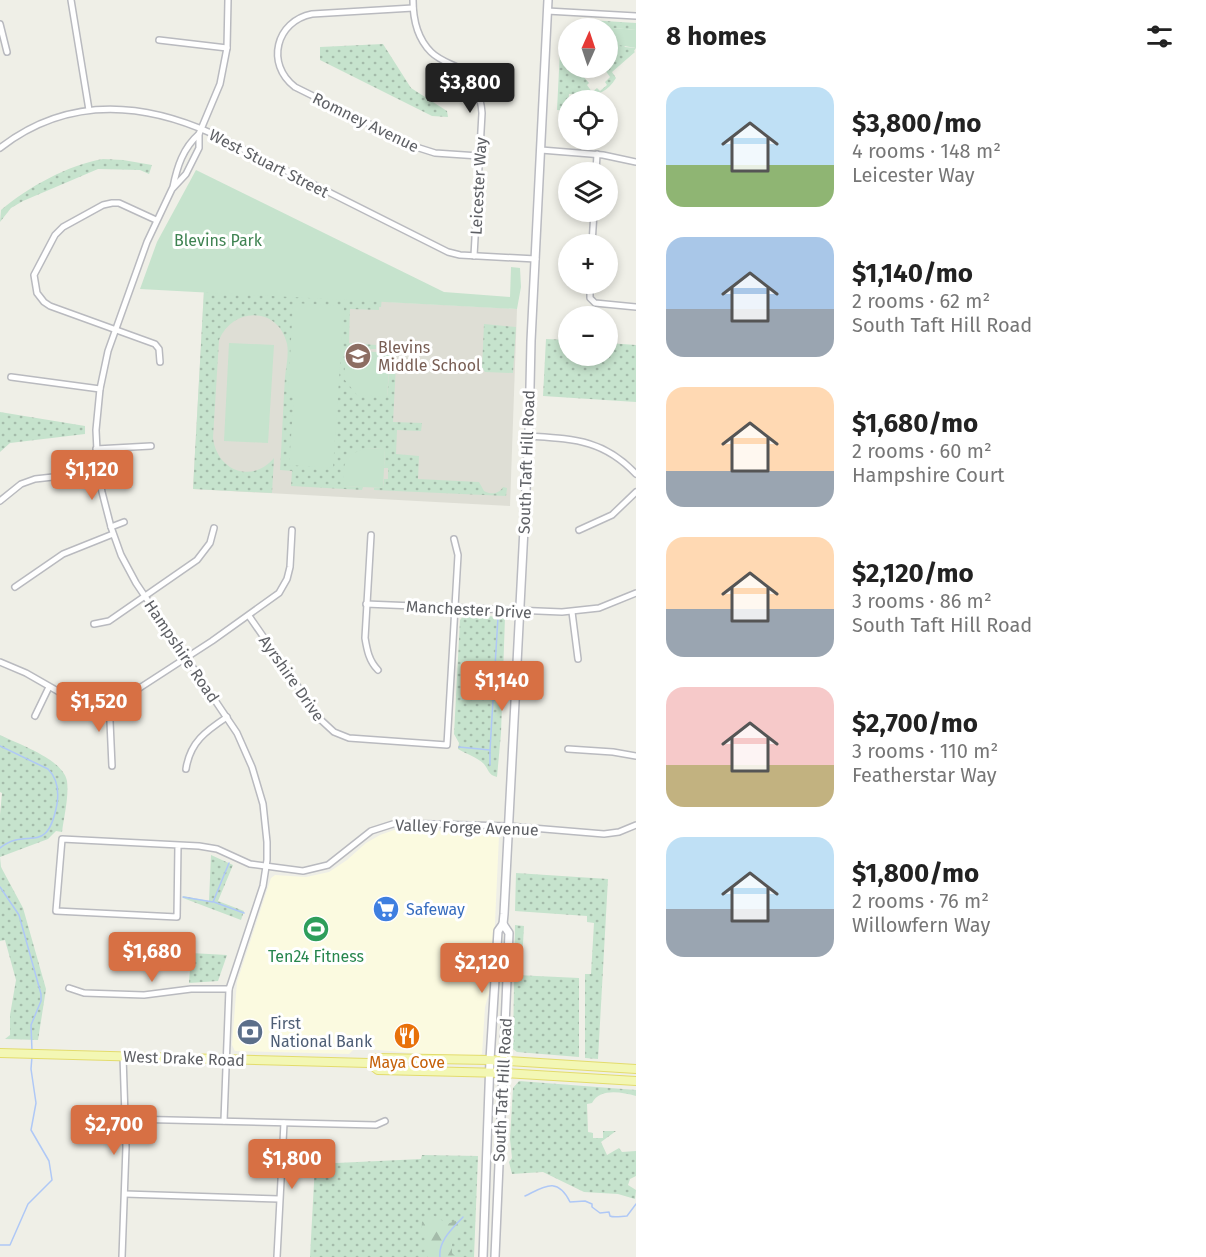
<!DOCTYPE html>
<html lang="en">
<head>
<meta charset="utf-8">
<style>
  :root { --surface:#fff; --page:#f2f2f2; --text:#222; --muted:#767676; --accent:#d77044 }
  body { margin:0; font-family:"Fira Sans",sans-serif; background:var(--page); color:var(--text); height:100vh; display:flex; flex-direction:column; font-size:22px; white-space:nowrap }
  * { box-sizing:border-box; margin:0 }
  p { font-size:20px; color:var(--muted) }
  .icon { flex:none; width:33px; height:33px; fill:none; stroke:currentColor; stroke-width:2; stroke-linecap:round; stroke-linejoin:round }
  .map { position:relative; flex:1; overflow:hidden }
  .sheet { display:flex; flex-direction:column; background:var(--surface); width:570px }
  .sheet>* { flex:none }
  .needle { width:39px; rotate:3deg }
  .buttons { position:absolute; left:558px; top:18px; display:grid; gap:12px }
  .buttons a { display:grid; place-items:center; width:60px; height:60px; border-radius:50%; background:var(--surface); box-shadow:0 3px 9px #0003; font-size:30px }
  .price { position:absolute; translate:-50% -51px; padding:0 14px; border-radius:6px; background:var(--accent); color:#fff; font-size:20px; line-height:39px; filter:drop-shadow(0 2px 3px #0008) }
  .price::after { content:''; position:absolute; left:50%; top:36px; width:18px; height:14px; margin-left:-9px; background:inherit; clip-path:polygon(0 0,100% 0,50% 100%) }
  .price.active { background:#222; color:#fff }
  ul { padding:0; list-style:none }
  li { display:flex; align-items:center; gap:18px; height:150px; padding:0 30px }
  li span { display:grid; place-items:center; flex:none; width:168px; height:120px; border-radius:18px; color:#555 }
  li>.icon { margin-inline-start:auto }
  span .icon { width:72px; height:72px; fill:#fffc; stroke-width:1 }
  li b { font-size:26px }
  h2 { display:flex; justify-content:space-between; align-items:center; height:72px; padding:0 30px; font-size:26px }
  main { display:flex; flex:1; min-height:0 }
  .map>svg:first-child { display:block }
  .commercial { fill:#fbfae0 }
  .education { fill:#deded5 }
  .grass { fill:url(#grass-dots) }
  .forest { fill:url(#forest-firs) }
  .green { fill:#c6e3cd }
  .lines { fill:none; stroke-linecap:round; stroke-linejoin:round }
  .stream { stroke:#afc8f6; stroke-width:1.5 }
  .street-casing { stroke:#b9babf; stroke-width:8 }
  .secondary-casing { stroke:#babbc1; stroke-width:10 }
  .primary-casing { stroke:#e3dc6c; stroke-width:10 }
  .street { stroke:#fff; stroke-width:5 }
  .secondary { stroke:#fff; stroke-width:7 }
  .primary { stroke:#f3f7b4; stroke-width:8 }
  .labels { text-anchor:middle; stroke-width:6; stroke-linejoin:round; paint-order:stroke }
  .street-label { font-size:16px; fill:#5e6065; stroke:#fff }
  .park-label { font-size:16px; fill:#3f8352; stroke:#fff }
  .education-label { font-size:16px; fill:#785e54; stroke:#fff; text-anchor:start }
  .shop-label { font-size:16px; fill:#366cbe; stroke:#fff; text-anchor:start }
  .leisure-label { font-size:16px; fill:#27864d; stroke:#fff }
  .service-label { font-size:16px; fill:#4e5e75; stroke:#fff; text-anchor:start }
  .food-label { font-size:16px; fill:#c56008; stroke:#fff }
</style>
</head>
<body>
<main>
<div class="map">
<svg width="636" height="1257" viewBox="0 0 636 1257">
  <defs>
    <pattern id="grass-dots" width="8" height="8" patternUnits="userSpaceOnUse" patternTransform="scale(1.5)"><rect width="8" height="8" fill="#c6e3cd"/><path d="M2 2h.1M6 6h.1" fill="none" stroke="#a4bbaa" stroke-width="1.8" stroke-linecap="round"/></pattern>
    <pattern id="forest-firs" width="22" height="20" patternUnits="userSpaceOnUse" patternTransform="scale(1.5)"><rect width="22" height="20" fill="#c6e3cd"/><path d="M5 1l3.5 6h-7zM16 11l3.5 6h-7z" fill="#a4bbaa"/></pattern>
  </defs>
  <rect width="100%" height="100%" fill="#efefe7"/>
  <!-- commercial -->
  <path class="commercial" d="M408,829L496,834L499,836L494,944L490,989L485,1007L482,1054L475,1057L447,1056L355,1048L349,1054L235,1051L232,1045L237,982L271,878L275,875L306,877L329,872L347,860L366,843L380,835L394,830Z"/>
  <!-- education -->
  <path class="education" d="M204,292L517,309L510,506L193,489Z"/>
  <!-- grass -->
  <g class="grass">
    <path d="M589,20L636,23V30L613,28L625,47L636,48L634,51L635,52L612,72L616,78C604,98 590,95 569,94L568,111L557,110L560,50H568V68H579L578,70L589,83L587,85L592,92L597,88L600,91L607,85L605,82L610,77L605,70L602,73L598,68H608V28L591,26L589,28Z"/>
    <path d="M383,44L411,88L447,111L448,117L432,116L320,60V47Z"/>
    <path d="M103,159L123,160L152,165L149,174L140,170L98,169L23,201L11,208L0,222L1,210C28,187 68,165 103,159Z"/>
    <path d="M204,289L382,297L381,307H379V310L350,309L349,343L376,345V349H369V351L346,350L387,397L389,373H392V367L396,365L393,422L422,423L421,431L397,430L396,454L419,456L418,479L479,482L484,491C491,495 499,494 503,487L507,488L506,496L374,490V488H383L384,479H388V468H384L385,449L365,448L343,486L363,487L362,490L291,486L292,471L280,470C282,439 283,408 285,377C286,367 289,354 287,344C279,307 233,306 219,340L213,438C217,471 252,484 274,458L272,493L193,489Z"/>
    <path d="M484,324L516,327L513,373L485,372L482,368Z"/>
    <path d="M546,339L568,340V356H608V343L636,345V402L543,396Z"/>
    <path d="M0,412L85,426V434L10,443L0,452Z"/>
    <path d="M464,615L505,617L501,733L497,777C488,775 489,770 484,764C477,757 466,754 458,749L459,743L454,734L460,620Z"/>
    <path d="M0,735C18,744 63,759 67,781C69,797 64,816 62,832L56,831L48,839L0,857L1,867L23,908L46,989L38,1040L5,1039L10,1035V1015L16,980L5,940L0,941V815L2,793L0,792Z"/>
    <path d="M211,855L233,865L218,901L244,911L241,920L183,898V896L209,901Z"/>
    <path d="M516,873L608,879L598,1059L585,1058V974H591L594,923L587,922V916L515,911Z"/>
    <path d="M515,925L524,926L522,962H516V975L579,978V1057L517,1052L513,1049Z"/>
    <path d="M191,953L227,955L218,981L189,983Z"/>
    <path d="M519,1081L636,1090V1096C621,1092 600,1088 592,1103L587,1104L588,1132L593,1133V1138H603V1131H616L601,1142L607,1155L619,1148L622,1152L636,1151V1176L630,1179L628,1185L636,1190L635,1199L618,1194L584,1192L543,1172L512,1174L509,1162L512,1158L510,1139L513,1088Z"/>
    <path d="M422,1155L478,1156L474,1257H310L315,1164L421,1159Z"/>
  </g>
  <!-- forest -->
  <path class="forest" d="M432,1215L440,1219L447,1224L458,1220L465,1223L459,1233L452,1240V1253L456,1257H428L426,1240L421,1234L422,1222Z"/>
  <!-- green -->
  <g class="green">
    <path d="M613,28L636,30V48L612,44Z"/>
    <path d="M196,170L444,292L510,297L511,267L520,268L521,287L517,309L140,289L157,242Z"/>
    <path d="M293,303L344,306L333,468L289,465L294,396H288Z"/>
    <path d="M229,343L274,345L268,443L224,441Z"/>
    <path d="M346,350L390,353L387,397L357,395L344,379Z"/>
    <path d="M365,448L385,449L383,488L343,486C344,463 342,457 365,448Z"/>
  </g>
  <g class="lines">
    <!-- stream -->
    <g class="stream">
      <path d="M0,746L48,769C58,779 59,791 57,804C47,858 27,826 0,848"/>
      <path d="M459,747L490,750V765"/>
      <path d="M490,750L498,617"/>
      <path d="M0,887L19,915L41,994V1001L31,1025L32,1051"/>
      <path d="M183,897L213,902L229,863"/>
      <path d="M214,902L244,913"/>
      <path d="M525,1196C544,1187 557,1176 570,1202L585,1201L592,1204V1207L600,1213L609,1212L610,1216C614,1218 622,1216 627,1216L636,1204"/>
      <path d="M0,1245H10L28,1204L52,1180L49,1161L31,1130L36,1103L31,1069L32,1056"/>
      <path d="M440,1257C438,1241 453,1228 463,1217"/>
    </g>
    <defs>
      <g id="street">
        <path d="M71,0L89,110"/>
        <path d="M413,0C413,18 417,38 431,52C438,59 446,62 455,66C471,76 481,94 482,113L474,256"/>
        <path d="M413,8L312,14C276,21 265,64 295,87L416,147L435,153L479,156"/>
        <path d="M547,11L636,16"/>
        <path d="M0,24L7,52"/>
        <path d="M159,40L227,48"/>
        <path d="M0,148C66,97 140,101 213,134L448,252L460,255L536,259"/>
        <path d="M541,150L603,155L636,162"/>
        <path d="M596,172L597,154"/>
        <path d="M173,187C177,167 183,148 199,134"/>
        <path d="M156,220L119,203H112L103,205L63,227L55,235L34,275L37,293L44,302L50,306L155,344L159,349L160,362"/>
        <path d="M592,244L594,212"/>
        <path d="M590,284V298L595,303L636,307"/>
        <path d="M11,377L100,389"/>
        <path d="M528,436C573,439 603,439 636,474"/>
        <path d="M96,449L151,446"/>
        <path d="M0,501L21,484L35,479L98,472"/>
        <path d="M111,527L124,522"/>
        <path d="M579,530L612,515L636,492"/>
        <path d="M371,535L365,638C367,650 369,661 378,670"/>
        <path d="M15,587L63,554L113,534"/>
        <path d="M366,604L562,612L599,608L636,593"/>
        <path d="M572,612L578,659"/>
        <path d="M249,616L321,720L334,732L349,738L447,745L458,555L454,539"/>
        <path d="M94,624L109,621L197,560L210,543L214,528"/>
        <path d="M0,662L26,673L61,693L78,698L109,699L138,689L212,641L279,593L287,579L290,567L292,530"/>
        <path d="M109,699L112,766"/>
        <path d="M35,716L49,687"/>
        <path d="M568,749L613,752L636,756"/>
        <path d="M186,769C190,742 206,731 227,717"/>
        <path d="M178,845L177,917L56,911L62,839L199,846L217,849L250,864L303,871L328,865L371,831L396,823L508,826L604,834L619,832L636,825"/>
        <path d="M69,988L84,993L144,995L191,989H229"/>
        <path d="M126,1119L376,1125L385,1121"/>
        <path d="M224,1121L229,989L263,886L267,860V842L263,804L252,767L237,733L136,583L121,555L111,527L102,492L98,472L96,430L100,389L108,351L147,242L172,189L186,174L199,148V134L220,84L227,48L228,0"/>
        <path d="M125,1194L279,1199"/>
        <path d="M122,1257L126,1147L123,1056"/>
        <path d="M277,1257L284,1123"/>
      </g>
      <g id="secondary">
        <path d="M483,1257L490,1060L498,931L503,924L504,914L529,432L531,341L548,0"/>
        <path d="M495,1257L509,933L503,924"/>
      </g>
      <g id="primary">
        <path d="M0,1053L369,1063L378,1070L504,1073L636,1081"/>
        <path d="M369,1063L377,1058L490,1060L636,1069"/>
      </g>
    </defs>
    <!-- street casing -->
    <use href="#street" class="street-casing"/>
    <!-- secondary casing -->
    <use href="#secondary" class="secondary-casing"/>
    <!-- primary casing -->
    <use href="#primary" class="primary-casing"/>
    <!-- street -->
    <use href="#street" class="street"/>
    <!-- secondary -->
    <use href="#secondary" class="secondary"/>
    <!-- primary -->
    <use href="#primary" class="primary"/>
  </g>
  <!-- icons -->
  <defs>
    <symbol id="school-disc" viewBox="-11 -11 22 22"><circle r="9.5" fill="#8d6e63" stroke="#fff"/><path d="M0-5L7-2L0 1L-7-2ZM-4 1L0 2.5L4 1V4Q0 6-4 4Z" fill="#fff"/></symbol>
    <symbol id="supermarket-disc" viewBox="-11 -11 22 22"><circle r="9.5" fill="#3f7fe0" stroke="#fff"/><path d="M-6-5.5h2.5l.6 2H6L4.5 2H-2.5L-4.4-4H-6ZM-1.5 3.2a1.3 1.3 0 1 0 .1 0ZM3 3.2a1.3 1.3 0 1 0 .1 0Z" fill="#fff"/></symbol>
    <symbol id="stadium-disc" viewBox="-11 -11 22 22"><circle r="9.5" fill="#2e9e5b" stroke="#fff"/><path d="M0-5a6.5 5 0 1 0 0 10a6.5 5 0 1 0 0-10ZM-3.5-1.8h7v3.6h-7Z" fill="#fff"/></symbol>
    <symbol id="bank-disc" viewBox="-11 -11 22 22"><circle r="9.5" fill="#5c6f8a" stroke="#fff"/><path d="M-6-4H6V4H-6ZM0-2.3a2.3 2.3 0 1 0 0 4.6a2.3 2.3 0 1 0 0-4.6Z" fill="#fff"/></symbol>
    <symbol id="restaurant-disc" viewBox="-11 -11 22 22"><circle r="9.5" fill="#e8710a" stroke="#fff"/><path d="M-5-6h1v4h1v-4h1v4h1v-4h1v5L-1.5 .5V6h-2V.5L-5-1ZM5-6V6H3V1.5H1.5Q1.5-4 5-6Z" fill="#fff"/></symbol>
  </defs>
  <g fill-rule="evenodd">
    <use href="#school-disc" x="343" y="341" width="30" height="30"/>
    <use href="#supermarket-disc" x="371" y="894" width="30" height="30"/>
    <use href="#stadium-disc" x="301" y="914" width="30" height="30"/>
    <use href="#bank-disc" x="235" y="1017" width="30" height="30"/>
    <use href="#restaurant-disc" x="392" y="1021" width="30" height="30"/>
  </g>
  <g class="labels">
    <!-- street labels -->
    <g class="street-label">
      <text transform="translate(366 122) rotate(26)" y="6">Romney Avenue</text>
      <text transform="translate(269 163) rotate(27)" y="6">West Stuart Street</text>
      <text transform="translate(478 186) rotate(-87)" y="6">Leicester Way</text>
      <text transform="translate(526 462) rotate(-88)" y="6">South Taft Hill Road</text>
      <text transform="translate(469 609) rotate(3)" y="6">Manchester Drive</text>
      <text transform="translate(182 651) rotate(56)" y="6">Hampshire Road</text>
      <text transform="translate(292 678) rotate(55)" y="6">Ayrshire Drive</text>
      <text transform="translate(467 827) rotate(2)" y="6">Valley Forge Avenue</text>
      <text transform="translate(184 1058) rotate(2)" y="6">West Drake Road</text>
      <text transform="translate(502 1090) rotate(-87)" y="6">South Taft Hill Road</text>
    </g>
    <!-- park labels -->
    <g class="park-label">
      <text x="218" y="246">Blevins Park</text>
    </g>
    <!-- education labels -->
    <g class="education-label">
      <text x="378" y="353">Blevins<tspan x="378" dy="18">Middle School</tspan></text>
    </g>
    <!-- shop labels -->
    <g class="shop-label">
      <text x="406" y="915">Safeway</text>
    </g>
    <!-- leisure labels -->
    <g class="leisure-label">
      <text x="316" y="962">Ten24 Fitness</text>
    </g>
    <!-- service labels -->
    <g class="service-label">
      <text x="270" y="1029">First<tspan x="270" dy="18">National Bank</tspan></text>
    </g>
    <!-- food labels -->
    <g class="food-label">
      <text x="407" y="1068">Maya Cove</text>
    </g>
  </g>
</svg>
<div class="buttons">
<a><svg class="needle" viewBox="-14 -14 28 28"><path d="M0-13l5 13h-10z" fill="#e53935"/><path d="M0 13l5-13h-10z" fill="#767676"/></svg></a>
<a><svg class="icon" aria-label="locate" viewBox="0 0 24 24"><circle cx="12" cy="12" r="6"/><path d="M12 2v4M12 18v4M2 12h4M18 12h4"/></svg></a>
<a><svg class="icon" aria-label="layers" viewBox="0 0 24 24"><path d="M12 4l9 5-9 5-9-5zM3 14l9 5 9-5"/></svg></a>
<a>+</a>
<a>−</a>
</div>
<b class="price active" style="left:470px;top:114px">$3,800</b>
<b class="price" style="left:92px;top:501px">$1,120</b>
<b class="price" style="left:502px;top:712px">$1,140</b>
<b class="price" style="left:99px;top:733px">$1,520</b>
<b class="price" style="left:152px;top:983px">$1,680</b>
<b class="price" style="left:482px;top:994px">$2,120</b>
<b class="price" style="left:114px;top:1156px">$2,700</b>
<b class="price" style="left:292px;top:1190px">$1,800</b>
</div>
<section class="sheet">
<h2>8 homes<svg class="icon" aria-label="filters" viewBox="0 0 24 24"><path d="M4 7h16M4 17h16"/><circle cx="9" cy="7" r="2"/><circle cx="15" cy="17" r="2"/></svg></h2>
<ul>
<li><span style="background:linear-gradient(#bfe0f5 65%,#8fb573 0)"><svg class="icon" aria-label="home" viewBox="0 0 24 24"><path d="M3 11l9-7 9 7M6 9v11h12V9"/></svg></span><div><b>$3,800/mo</b><p>4 rooms · 148 m²</p><p>Leicester Way</p></div></li>
<li><span style="background:linear-gradient(#a9c7e8 60%,#9aa5b1 0)"><svg class="icon" aria-label="home" viewBox="0 0 24 24"><path d="M3 11l9-7 9 7M6 9v11h12V9"/></svg></span><div><b>$1,140/mo</b><p>2 rooms · 62 m²</p><p>South Taft Hill Road</p></div></li>
<li><span style="background:linear-gradient(#ffd9b3 70%,#9aa5b1 0)"><svg class="icon" aria-label="home" viewBox="0 0 24 24"><path d="M3 11l9-7 9 7M6 9v11h12V9"/></svg></span><div><b>$1,680/mo</b><p>2 rooms · 60 m²</p><p>Hampshire Court</p></div></li>
<li><span style="background:linear-gradient(#ffd9b3 60%,#9aa5b1 0)"><svg class="icon" aria-label="home" viewBox="0 0 24 24"><path d="M3 11l9-7 9 7M6 9v11h12V9"/></svg></span><div><b>$2,120/mo</b><p>3 rooms · 86 m²</p><p>South Taft Hill Road</p></div></li>
<li><span style="background:linear-gradient(#f6c9c9 65%,#c2b280 0)"><svg class="icon" aria-label="home" viewBox="0 0 24 24"><path d="M3 11l9-7 9 7M6 9v11h12V9"/></svg></span><div><b>$2,700/mo</b><p>3 rooms · 110 m²</p><p>Featherstar Way</p></div></li>
<li><span style="background:linear-gradient(#bfe0f5 60%,#9aa5b1 0)"><svg class="icon" aria-label="home" viewBox="0 0 24 24"><path d="M3 11l9-7 9 7M6 9v11h12V9"/></svg></span><div><b>$1,800/mo</b><p>2 rooms · 76 m²</p><p>Willowfern Way</p></div></li>
</ul>
</section>
</main>
</body>
</html>
